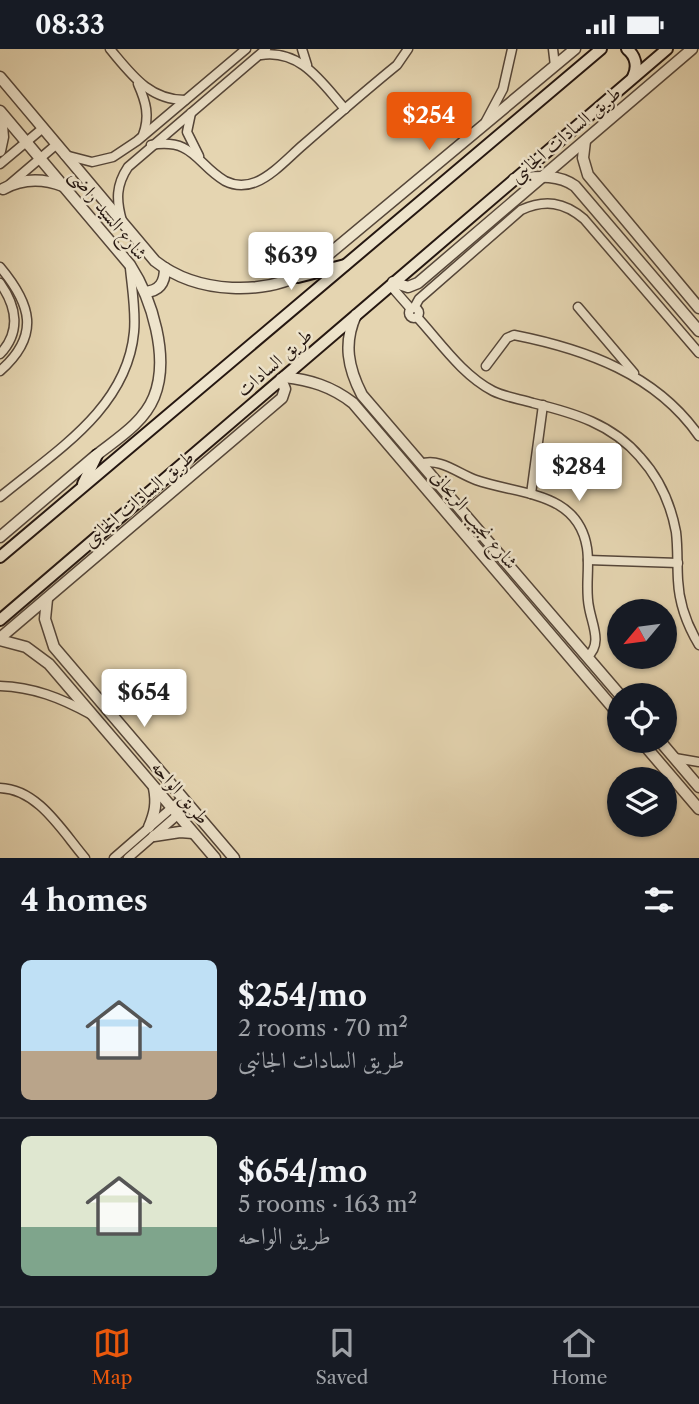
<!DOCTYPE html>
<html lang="en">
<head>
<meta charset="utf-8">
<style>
  :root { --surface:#171b24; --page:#20242c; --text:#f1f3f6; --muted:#9ea1a6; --line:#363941; --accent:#ea580c }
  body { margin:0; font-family:"Libre Caslon Text",Amiri,serif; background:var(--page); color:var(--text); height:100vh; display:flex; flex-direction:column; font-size:26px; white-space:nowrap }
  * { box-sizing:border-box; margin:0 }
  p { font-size:23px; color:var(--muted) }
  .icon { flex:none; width:38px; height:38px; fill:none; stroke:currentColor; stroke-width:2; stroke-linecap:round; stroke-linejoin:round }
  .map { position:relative; height:809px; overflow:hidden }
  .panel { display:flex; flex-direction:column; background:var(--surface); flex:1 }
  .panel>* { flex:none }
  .needle { width:46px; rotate:241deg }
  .tools { position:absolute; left:607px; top:550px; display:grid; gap:14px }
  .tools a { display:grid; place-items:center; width:70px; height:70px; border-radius:50%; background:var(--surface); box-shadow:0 2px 5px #0004; font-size:35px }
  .price { position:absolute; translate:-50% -60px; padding:0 16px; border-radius:7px; background:#fff; color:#222; font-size:23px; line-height:46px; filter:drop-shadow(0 2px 4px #0008) }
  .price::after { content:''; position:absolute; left:50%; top:42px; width:21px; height:16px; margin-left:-10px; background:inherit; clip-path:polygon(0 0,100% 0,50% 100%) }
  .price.current { background:var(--accent); color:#fff }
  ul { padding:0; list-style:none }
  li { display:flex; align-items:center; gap:21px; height:175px; padding:0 21px }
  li+li { border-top:2px solid var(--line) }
  li span { display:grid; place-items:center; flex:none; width:196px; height:140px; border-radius:10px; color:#555 }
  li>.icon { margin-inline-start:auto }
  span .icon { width:84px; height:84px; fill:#fffc; stroke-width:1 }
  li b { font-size:30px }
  h2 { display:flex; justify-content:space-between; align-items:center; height:84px; padding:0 21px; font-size:30px }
  .status { display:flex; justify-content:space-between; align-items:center; height:49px; padding:0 35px; background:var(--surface); direction:ltr }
  .status svg { height:19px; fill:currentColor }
  .menu { display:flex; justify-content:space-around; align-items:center; height:98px; border-top:2px solid var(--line); background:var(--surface); font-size:19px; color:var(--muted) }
  .menu a { display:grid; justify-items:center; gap:4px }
  .menu .current { color:var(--accent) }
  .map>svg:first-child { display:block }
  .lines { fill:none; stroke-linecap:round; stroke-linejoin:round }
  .minor-casing { stroke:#554639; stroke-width:11 }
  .tertiary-casing { stroke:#554639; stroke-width:13 }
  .secondary-casing { stroke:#251711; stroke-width:14 }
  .minor { stroke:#eee4cc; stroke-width:8 }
  .tertiary { stroke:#eee4cc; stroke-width:10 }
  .secondary { stroke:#eee4cc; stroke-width:10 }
  .labels { text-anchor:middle; stroke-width:5; stroke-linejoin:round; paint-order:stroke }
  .street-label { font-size:19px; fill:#251711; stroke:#eee4cc }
</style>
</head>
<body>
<div class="status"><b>08:33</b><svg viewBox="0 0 49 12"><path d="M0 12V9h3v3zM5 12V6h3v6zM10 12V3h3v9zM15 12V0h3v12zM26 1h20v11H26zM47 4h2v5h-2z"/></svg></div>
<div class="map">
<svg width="699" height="809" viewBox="0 0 699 809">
  <rect width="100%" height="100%" fill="#e5d5b1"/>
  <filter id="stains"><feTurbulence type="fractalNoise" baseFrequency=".00286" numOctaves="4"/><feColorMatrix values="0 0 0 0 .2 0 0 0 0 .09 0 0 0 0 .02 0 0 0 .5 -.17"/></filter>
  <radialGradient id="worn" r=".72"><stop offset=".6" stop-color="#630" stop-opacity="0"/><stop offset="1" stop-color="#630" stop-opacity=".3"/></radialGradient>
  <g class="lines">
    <defs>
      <g id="minor">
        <path d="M110,0C131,25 149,51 185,51"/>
        <path d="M302,0L307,16"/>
        <path d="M553,0L555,17"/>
        <path d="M261,6C301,0 322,34 345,60"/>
        <path d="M138,35C146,53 150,67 143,86"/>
        <path d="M191,64L187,83L199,107"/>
        <path d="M486,72L503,40L512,0"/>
        <path d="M151,96C194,89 196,115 225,132C235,137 246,137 256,133C273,126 289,108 303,96C334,69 365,42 397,16L408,0"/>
        <path d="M65,106L92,113L113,108L137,92L246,0"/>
        <path d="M0,115L43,79"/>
        <path d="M10,135L57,95"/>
        <path d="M122,172C116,151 116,136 128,118L266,0"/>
        <path d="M0,218C31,255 41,286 0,322"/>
        <path d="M0,234C17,258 21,283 0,305"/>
        <path d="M390,236L411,260"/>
        <path d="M578,258L634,324"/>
        <path d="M414,259L419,250L521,161C545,150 564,153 584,170L699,304"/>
        <circle cx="414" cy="264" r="5"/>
        <path d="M417,268C440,293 462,326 493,342C505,348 520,350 533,354C574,364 612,375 640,408C659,429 671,456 676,483C678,499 677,515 678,531C679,554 687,576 699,596"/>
        <path d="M486,317L507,289L514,286C585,300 656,325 699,387"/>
        <path d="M421,415C439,408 459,425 476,431C519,446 578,442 587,499C590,519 585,539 589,558C592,576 603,595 587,608"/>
        <path d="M531,445L543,356"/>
        <path d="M0,448C54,403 127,360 134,283C136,262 132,240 130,219"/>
        <path d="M588,511L678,514"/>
        <path d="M0,637C33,638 61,649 90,665"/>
        <path d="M675,709L699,713"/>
        <path d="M0,739C38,740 62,782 85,809"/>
        <path d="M114,809L183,749"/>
        <path d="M128,809L189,756"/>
      </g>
      <g id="tertiary">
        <path d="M0,28L155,212C197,245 266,248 311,220L575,0"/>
        <path d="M0,62L130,216C152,250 170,309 154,348C143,375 115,391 94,408C62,435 31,462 0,488"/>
        <path d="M585,92L583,109L588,126L699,259"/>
        <path d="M0,102L3,88L1,66"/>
        <path d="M514,130C536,128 556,124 575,137L699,282"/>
        <path d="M3,140C23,129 42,129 63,137"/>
        <path d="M393,233L408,238L418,234L692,0"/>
        <path d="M145,243C160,242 165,233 165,219"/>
        <path d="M356,266C343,294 348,319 362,346L620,646"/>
        <path d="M284,328C310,331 331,337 353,354L620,667"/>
        <path d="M47,550L45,570L54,598L234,809"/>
        <path d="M0,589L282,349L285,340L281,330"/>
        <path d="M0,591L26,598L49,615L215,809"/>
        <path d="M640,691L699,760"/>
        <path d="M659,691L699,738"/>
        <path d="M149,778C155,764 157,754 154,739"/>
        <path d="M154,787L180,783L193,784"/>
      </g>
      <g id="secondary">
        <path d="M627,0C636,7 638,18 633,28"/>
        <path d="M298,228L345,216"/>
        <path d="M83,435L97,406"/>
        <path d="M0,508L601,0"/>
        <path d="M0,571L667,0"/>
      </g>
    </defs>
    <!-- minor casing -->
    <use href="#minor" class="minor-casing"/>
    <!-- tertiary casing -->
    <use href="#tertiary" class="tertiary-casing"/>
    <!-- secondary casing -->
    <use href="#secondary" class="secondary-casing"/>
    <!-- minor -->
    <use href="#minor" class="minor"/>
    <!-- tertiary -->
    <use href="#tertiary" class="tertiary"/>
    <!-- secondary -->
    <use href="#secondary" class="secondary"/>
  </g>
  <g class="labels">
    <!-- street labels -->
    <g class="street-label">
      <text transform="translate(565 85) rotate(-40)" y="7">طريق السادات الجانبى</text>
      <text transform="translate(109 165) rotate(51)" y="7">شارع السيد راضى</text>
      <text transform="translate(274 313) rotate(-41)" y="7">طريق السادات</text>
      <text transform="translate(138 449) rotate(-40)" y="7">طريق السادات الجانبى</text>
      <text transform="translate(475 470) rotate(50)" y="7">شارع نجيب الريحانى</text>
      <text transform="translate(181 743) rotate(49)" y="7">طريق الواحه</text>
    </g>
  </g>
  <rect width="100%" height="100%" filter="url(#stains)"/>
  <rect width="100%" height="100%" fill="url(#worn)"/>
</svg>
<div class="tools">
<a><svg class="needle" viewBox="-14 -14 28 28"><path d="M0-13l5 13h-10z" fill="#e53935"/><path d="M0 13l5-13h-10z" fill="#9ea1a6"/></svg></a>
<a><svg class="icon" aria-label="locate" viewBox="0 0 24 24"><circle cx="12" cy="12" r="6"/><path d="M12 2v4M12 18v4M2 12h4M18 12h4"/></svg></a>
<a><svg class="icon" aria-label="layers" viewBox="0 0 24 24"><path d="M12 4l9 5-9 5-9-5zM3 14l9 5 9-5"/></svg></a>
</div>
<b class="price current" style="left:429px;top:103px">$254</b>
<b class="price" style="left:291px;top:243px">$639</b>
<b class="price" style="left:579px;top:454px">$284</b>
<b class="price" style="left:144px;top:680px">$654</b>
</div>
<section class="panel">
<h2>4 homes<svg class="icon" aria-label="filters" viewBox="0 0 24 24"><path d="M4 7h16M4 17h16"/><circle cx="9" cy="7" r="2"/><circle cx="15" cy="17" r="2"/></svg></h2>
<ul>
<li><span style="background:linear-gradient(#bfe0f5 65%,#b9a48a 0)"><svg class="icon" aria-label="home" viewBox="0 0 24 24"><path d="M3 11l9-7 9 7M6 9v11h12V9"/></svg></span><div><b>$254/mo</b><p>2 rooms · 70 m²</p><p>طريق السادات الجانبى</p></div></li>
<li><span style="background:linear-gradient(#dfe7d0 65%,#7fa58c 0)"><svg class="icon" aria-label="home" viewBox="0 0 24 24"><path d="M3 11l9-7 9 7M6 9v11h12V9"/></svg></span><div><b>$654/mo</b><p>5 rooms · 163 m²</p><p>طريق الواحه</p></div></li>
</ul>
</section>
<nav class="menu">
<a class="current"><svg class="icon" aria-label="map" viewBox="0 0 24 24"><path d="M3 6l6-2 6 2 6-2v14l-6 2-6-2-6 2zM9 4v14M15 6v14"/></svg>Map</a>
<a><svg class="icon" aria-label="saved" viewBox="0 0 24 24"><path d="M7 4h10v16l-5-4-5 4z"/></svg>Saved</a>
<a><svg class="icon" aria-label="home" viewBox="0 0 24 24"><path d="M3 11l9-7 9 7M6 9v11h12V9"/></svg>Home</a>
</nav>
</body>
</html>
